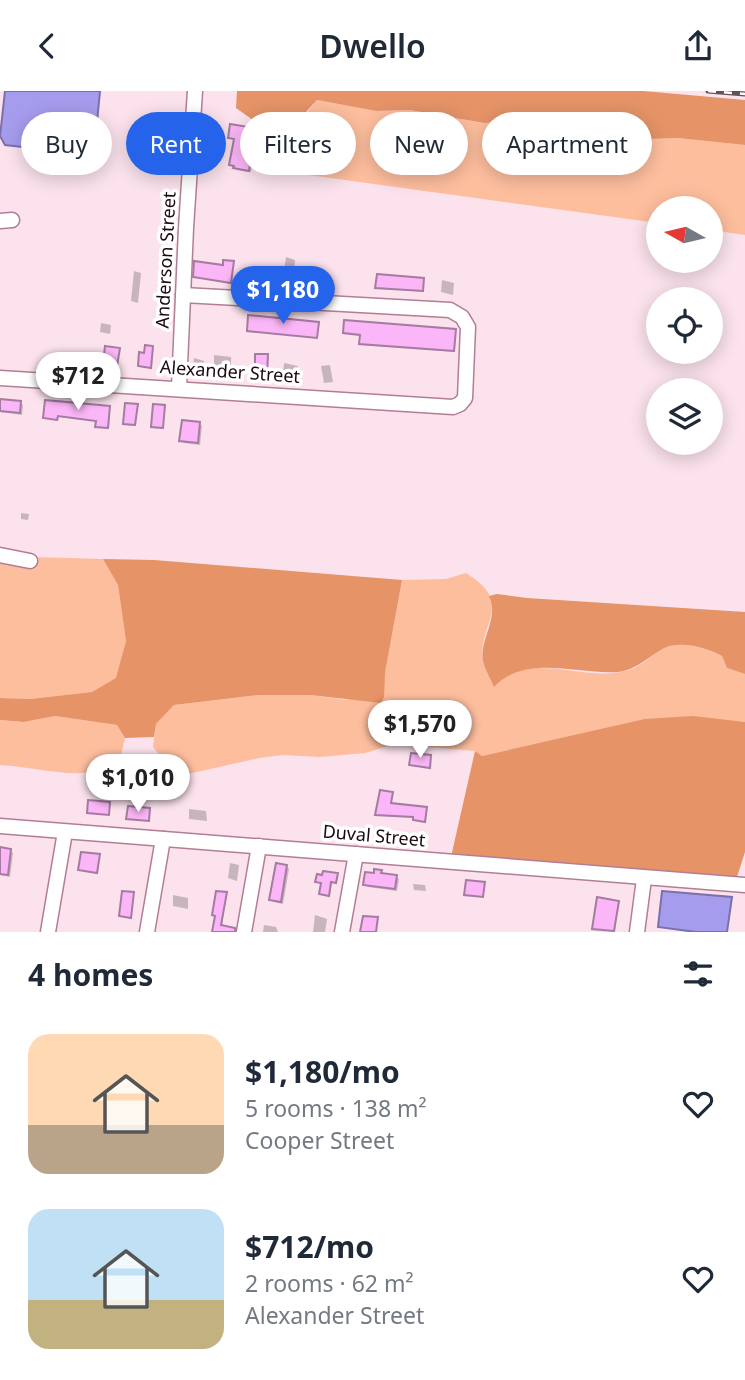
<!DOCTYPE html>
<html lang="en">
<head>
<meta charset="utf-8">
<style>
  :root { --surface:#fff; --page:#f6f6f7; --text:#1f2937; --muted:#747a83; --accent:#2563eb }
  body { margin:0; font-family:"Noto Sans",sans-serif; background:var(--page); color:var(--text); height:100vh; display:flex; flex-direction:column; font-size:26px; white-space:nowrap }
  * { box-sizing:border-box; margin:0 }
  p { font-size:23px; color:var(--muted) }
  .icon { flex:none; width:38px; height:38px; fill:none; stroke:currentColor; stroke-width:2; stroke-linecap:round; stroke-linejoin:round }
  .map { position:relative; height:841px; overflow:hidden }
  .details { display:flex; flex-direction:column; background:var(--surface); flex:1 }
  .details>* { flex:none }
  .banner { position:absolute; left:21px; top:21px; width:704px; height:63px; display:flex; gap:14px }
  .needle { width:46px; rotate:278deg }
  .tools { position:absolute; left:646px; top:105px; display:grid; gap:14px }
  .tools a { display:grid; place-items:center; width:77px; height:77px; border-radius:50%; background:var(--surface); box-shadow:0 4px 18px #0003; font-size:35px }
  .price { position:absolute; translate:-50% -60px; padding:0 16px; border-radius:24px; background:#fff; color:#222; font-size:23px; line-height:46px; filter:drop-shadow(0 2px 4px #0008) }
  .price::after { content:''; position:absolute; left:50%; top:42px; width:21px; height:16px; margin-left:-10px; background:inherit; clip-path:polygon(0 0,100% 0,50% 100%) }
  .price.active { background:var(--accent); color:#fff }
  ul { padding:0; list-style:none }
  li { display:flex; align-items:center; gap:21px; height:175px; padding:0 28px }
  li span { display:grid; place-items:center; flex:none; width:196px; height:140px; border-radius:21px; color:#555 }
  li>.icon { margin-inline-start:auto }
  span .icon { width:84px; height:84px; fill:#fffc; stroke-width:1 }
  li b { font-size:30px }
  h2 { display:flex; justify-content:space-between; align-items:center; height:84px; padding:0 28px; font-size:30px }
  .tag { padding:0 24px; border-radius:32px; background:var(--surface); box-shadow:0 4px 18px #0003; font-size:24px; line-height:63px }
  .tag.active { background:var(--accent); color:#fff }
  header { display:flex; justify-content:space-between; align-items:center; height:91px; padding:0 28px; background:var(--surface); font-size:32px; font-weight:600 }
  .map>svg:first-child { display:block }
  .green { fill:#fdbe9e }
  .forest { fill:#e59367 }
  .water { fill:#a69ced; stroke:#7c70ab; stroke-width:2 }
  .shadow { fill:#0003 }
  .building { fill:#fbb6f7; stroke:#a57ba2; stroke-width:2 }
  .lines { fill:none; stroke-linecap:round; stroke-linejoin:round }
  .minor-casing { stroke:#b37d97; stroke-width:17 }
  .minor { stroke:#fff; stroke-width:14 }
  .rail-casing { stroke:#65505a; stroke-width:5 }
  .rail { stroke:#fff; stroke-width:2.5; stroke-dasharray:8; stroke-linecap:butt }
  .labels { text-anchor:middle; stroke-width:7; stroke-linejoin:round; paint-order:stroke }
  .street-label { font-size:18px; fill:#1b0812; stroke:#fff }
</style>
</head>
<body>
<header><svg class="icon" aria-label="back" viewBox="0 0 24 24"><path d="M15 5l-7 7 7 7"/></svg>Dwello<svg class="icon" aria-label="share" viewBox="0 0 24 24"><path d="M12 15V3M7 8l5-5 5 5M5 13v7h14v-7"/></svg></header>
<div class="map">
<svg width="745" height="841" viewBox="0 0 745 841">
  <rect width="100%" height="100%" fill="#fbe2ed"/>
  <!-- green -->
  <g class="green">
    <path d="M317,9L376,20L410,19L484,32L498,31L509,38L514,53L601,56L618,49L678,47L745,54V144L711,139L710,117H658V132L265,78L270,53L268,47L305,24Z"/>
    <path d="M0,465L103,468L118,494L126,550L117,587L92,601L30,608L0,607Z"/>
    <path d="M466,482C517,514 477,531 483,570C485,578 491,588 494,595C531,557 584,593 629,579C644,575 655,559 671,554C689,548 706,558 722,565L727,577L745,583V631L723,629L615,636L482,665L475,660L395,653L365,662L320,666L283,664L259,667L188,683L173,681L153,656L156,633L174,614L258,604H310L347,609L385,582L402,489L446,488Z"/>
    <path d="M55,625L117,634L125,647L119,673C80,692 41,676 0,674V629L24,631Z"/>
  </g>
  <!-- forest -->
  <g class="forest">
    <path d="M237,0H643L745,9V54L678,47L618,49L601,56L572,62L525,59L514,53L509,38L498,31L484,32L410,19L376,20L317,9L296,32L268,47L264,37L236,17Z"/>
    <path d="M103,468L154,469L402,489L385,582L384,606L381,612L310,604H258L174,614L156,633L154,646L125,647L117,634L55,625L24,631L0,629V607L30,608L92,601L116,587L126,550L118,494Z"/>
    <path d="M497,503L527,507L745,521V583L727,577L722,565C704,557 696,553 676,554C658,554 643,578 618,581C578,584 526,562 494,596C491,588 485,579 483,570C479,548 500,527 489,505Z"/>
    <path d="M693,625L745,631V761L736,789L451,766L475,660L482,665L645,628Z"/>
  </g>
  <!-- water -->
  <g class="water">
    <path d="M5,0H100L95,52L85,63L5,54L0,45Z"/>
    <path d="M662,800L732,806L727,841H696L658,836Z"/>
  </g>
  <!-- shadow -->
  <g class="shadow">
    <path d="M248,37L250,40L249,46L255,48L251,81L237,79L231,73L235,49L229,46Z"/>
    <path d="M163,50L167,64L151,67L149,65Z"/>
    <path d="M286,166L295,169L294,183L284,180Z"/>
    <path d="M233,172L232,193L195,186Z"/>
    <path d="M134,180L141,182L138,212L131,210Z"/>
    <path d="M424,189V201L377,196Z"/>
    <path d="M442,189L454,192L453,204L441,201Z"/>
    <path d="M315,190L326,192L325,202L314,200Z"/>
    <path d="M101,232L111,234L110,243L100,241Z"/>
    <path d="M318,233V247L248,239Z"/>
    <path d="M456,240L455,261L362,254V245L345,242Z"/>
    <path d="M153,256L152,277L141,276L140,274Z"/>
    <path d="M214,264L231,266V277L214,275Z"/>
    <path d="M194,267L204,270L202,283L192,280Z"/>
    <path d="M284,272L298,275L296,288L283,285Z"/>
    <path d="M330,274L333,291L324,292L321,275Z"/>
    <path d="M0,309L20,312L23,314L22,324L0,321Z"/>
    <path d="M137,314L136,335L127,334L125,332Z"/>
    <path d="M164,316V338L154,337L153,336Z"/>
    <path d="M110,317L109,338L99,337L98,330L59,326L58,330L45,327Z"/>
    <path d="M199,332L202,335L200,354L184,352L181,350Z"/>
    <path d="M21,422L29,423L28,429L21,428Z"/>
    <path d="M392,703V714L426,717V731L416,730L415,726L379,724L377,723Z"/>
    <path d="M189,718L206,720L207,730L189,728Z"/>
    <path d="M0,758L11,760L13,762L10,786L0,784Z"/>
    <path d="M100,764L98,783L80,778Z"/>
    <path d="M230,772L239,774L237,790L228,787Z"/>
    <path d="M286,775L289,778L283,813L274,811L271,809Z"/>
    <path d="M381,780L385,784L396,786L399,788L397,800L368,796L365,793Z"/>
    <path d="M337,784V793L332,792L330,805L323,804V793L317,791Z"/>
    <path d="M413,793L425,794L426,800L414,799Z"/>
    <path d="M484,793V807L466,803Z"/>
    <path d="M133,803L132,827L122,826L121,824Z"/>
    <path d="M226,803L222,837L224,841H214Z"/>
    <path d="M173,804L188,807V818L173,815Z"/>
    <path d="M618,812L615,841L596,838L594,837Z"/>
    <path d="M315,824L327,828L325,841H313Z"/>
    <path d="M264,834L276,836L278,841H263Z"/>
  </g>
  <!-- building -->
  <g class="building">
    <path d="M230,33L249,36L248,43L254,44L249,80L233,77L234,75L229,74L234,48L228,47Z"/>
    <path d="M163,48L166,63L148,66L145,51Z"/>
    <path d="M223,169L234,170L231,192L193,186L194,170L223,174Z"/>
    <path d="M377,183L424,187L423,200L375,197Z"/>
    <path d="M248,224L319,231L317,247L247,240Z"/>
    <path d="M344,229L456,238L454,260L359,253L360,244L343,242Z"/>
    <path d="M145,254L153,255L151,277L138,275L139,261L144,262Z"/>
    <path d="M105,255L120,257L117,275L103,273Z"/>
    <path d="M255,263H268L267,285L255,284Z"/>
    <path d="M0,308L21,310L20,322L0,320Z"/>
    <path d="M45,309L110,315L108,337L95,336L96,330L58,325L57,329L43,327Z"/>
    <path d="M125,312L138,313L135,334L123,333Z"/>
    <path d="M153,313L165,314L163,337L151,336Z"/>
    <path d="M182,329L200,331L198,352L179,350Z"/>
    <path d="M411,662L431,664L430,677L409,674Z"/>
    <path d="M380,699L393,701L391,712L427,716L425,731L413,729V726L375,724Z"/>
    <path d="M88,709L110,711L109,724L87,722Z"/>
    <path d="M128,715L150,717L149,730L126,728Z"/>
    <path d="M0,756L11,758L8,784L0,783Z"/>
    <path d="M81,761L100,763L97,782L78,779Z"/>
    <path d="M276,772L287,774L281,811L269,809Z"/>
    <path d="M374,778L382,779L381,782L397,784L395,798L363,794L365,781L374,782Z"/>
    <path d="M323,780L338,782L336,792L331,791L329,805L319,803L321,792L315,791L317,783L322,784Z"/>
    <path d="M466,789L485,791L483,806L464,804Z"/>
    <path d="M122,800L134,801L131,827L119,825Z"/>
    <path d="M216,800L227,801L221,834L235,837V841H212L215,825L212,824Z"/>
    <path d="M597,806L619,810L614,840L592,838Z"/>
    <path d="M363,825L378,826L376,841H360Z"/>
  </g>
  <g class="lines">
    <defs>
      <g id="minor">
        <path d="M0,130L12,129"/>
        <path d="M0,287L453,316L460,313L465,307L468,236L462,226L450,219L183,204"/>
        <path d="M179,297L186,137L195,0"/>
        <path d="M0,464L30,470"/>
        <path d="M0,735L745,794"/>
        <path d="M48,841L65,741"/>
        <path d="M147,841L163,748"/>
        <path d="M244,841L259,755"/>
        <path d="M342,841L356,763"/>
        <path d="M637,841L644,788"/>
      </g>
    </defs>
    <!-- minor casing -->
    <use href="#minor" class="minor-casing"/>
    <!-- minor -->
    <use href="#minor" class="minor"/>
    <defs>
      <path id="rail" d="M708,0L745,3"/>
    </defs>
    <!-- rail casing -->
    <use href="#rail" class="rail-casing"/>
    <!-- rail -->
    <use href="#rail" class="rail"/>
  </g>
  <g class="labels">
    <!-- street labels -->
    <g class="street-label">
      <text transform="translate(166 169) rotate(-87)" y="6">Anderson Street</text>
      <text transform="translate(230 281) rotate(4)" y="6">Alexander Street</text>
      <text transform="translate(374 745) rotate(5)" y="6">Duval Street</text>
    </g>
  </g>
</svg>
<div class="tools">
<a><svg class="needle" viewBox="-14 -14 28 28"><path d="M0-13l5 13h-10z" fill="#e53935"/><path d="M0 13l5-13h-10z" fill="#747a83"/></svg></a>
<a><svg class="icon" aria-label="locate" viewBox="0 0 24 24"><circle cx="12" cy="12" r="6"/><path d="M12 2v4M12 18v4M2 12h4M18 12h4"/></svg></a>
<a><svg class="icon" aria-label="layers" viewBox="0 0 24 24"><path d="M12 4l9 5-9 5-9-5zM3 14l9 5 9-5"/></svg></a>
</div>
<b class="price active" style="left:283px;top:235px">$1,180</b>
<b class="price" style="left:78px;top:321px">$712</b>
<b class="price" style="left:420px;top:669px">$1,570</b>
<b class="price" style="left:138px;top:723px">$1,010</b>
<div class="banner">
<a class="tag">Buy</a>
<a class="tag active">Rent</a>
<a class="tag">Filters</a>
<a class="tag">New</a>
<a class="tag">Apartment</a>
</div>
</div>
<section class="details">
<h2>4 homes<svg class="icon" aria-label="filters" viewBox="0 0 24 24"><path d="M4 7h16M4 17h16"/><circle cx="9" cy="7" r="2"/><circle cx="15" cy="17" r="2"/></svg></h2>
<ul>
<li><span style="background:linear-gradient(#ffd9b3 65%,#b9a48a 0)"><svg class="icon" aria-label="home" viewBox="0 0 24 24"><path d="M3 11l9-7 9 7M6 9v11h12V9"/></svg></span><div><b>$1,180/mo</b><p>5 rooms · 138 m²</p><p>Cooper Street</p></div><svg class="icon" aria-label="heart" viewBox="0 0 24 24"><path d="M12 20l-8-8c-3-5 5-10 8-4 3-6 11-1 8 4z"/></svg></li>
<li><span style="background:linear-gradient(#bfe0f5 65%,#c2b280 0)"><svg class="icon" aria-label="home" viewBox="0 0 24 24"><path d="M3 11l9-7 9 7M6 9v11h12V9"/></svg></span><div><b>$712/mo</b><p>2 rooms · 62 m²</p><p>Alexander Street</p></div><svg class="icon" aria-label="heart" viewBox="0 0 24 24"><path d="M12 20l-8-8c-3-5 5-10 8-4 3-6 11-1 8 4z"/></svg></li>
</ul>
</section>
</body>
</html>
